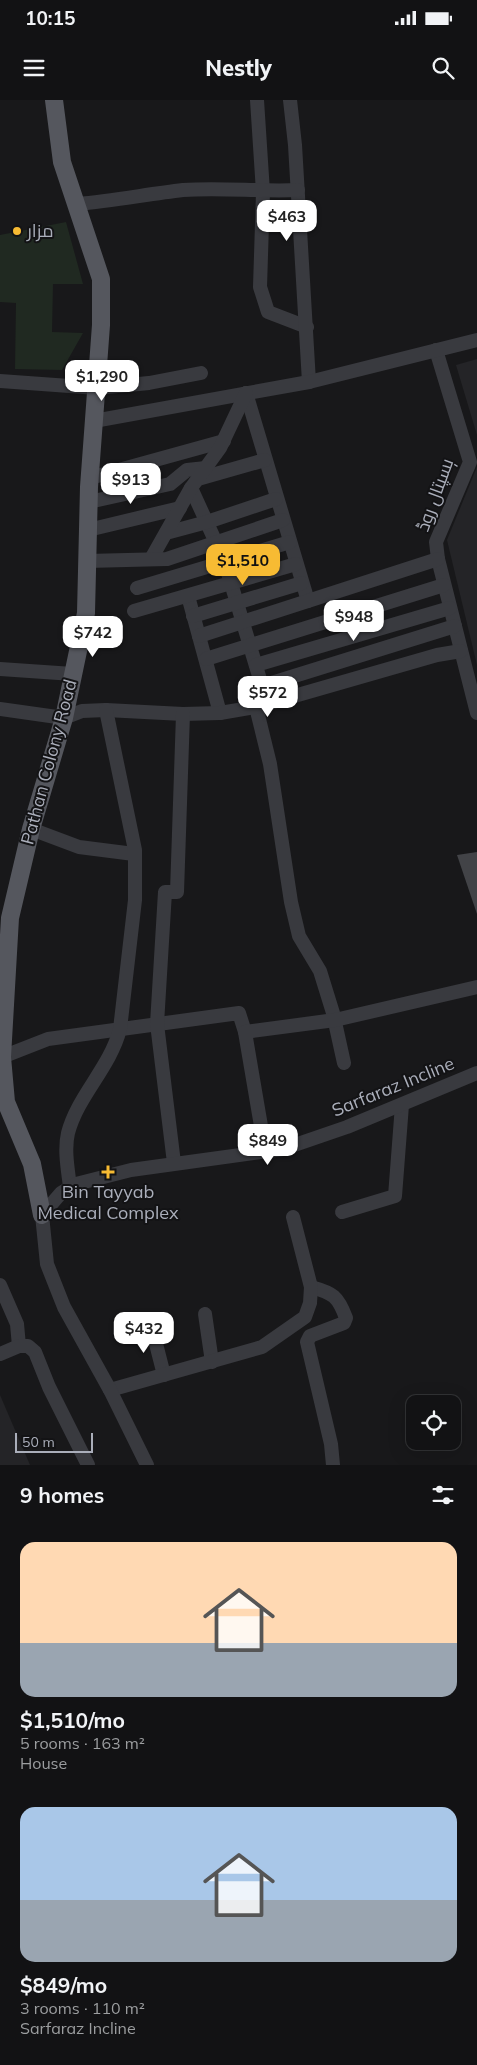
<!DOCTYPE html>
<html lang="en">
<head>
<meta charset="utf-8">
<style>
  :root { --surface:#121214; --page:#1b1b1d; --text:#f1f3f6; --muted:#9c9ea0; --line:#313234; --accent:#f7bb33 }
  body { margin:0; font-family:Mulish,Cairo,sans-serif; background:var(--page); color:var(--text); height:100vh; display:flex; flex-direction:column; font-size:19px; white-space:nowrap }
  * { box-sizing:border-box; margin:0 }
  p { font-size:16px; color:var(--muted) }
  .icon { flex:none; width:28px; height:28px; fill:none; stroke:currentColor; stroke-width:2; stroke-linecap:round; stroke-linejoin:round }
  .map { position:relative; height:1365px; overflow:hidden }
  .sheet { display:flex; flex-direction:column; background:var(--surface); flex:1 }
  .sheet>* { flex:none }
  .tools { position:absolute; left:406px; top:1295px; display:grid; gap:10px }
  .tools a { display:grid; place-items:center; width:55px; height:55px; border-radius:10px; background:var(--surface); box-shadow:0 5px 20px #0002,0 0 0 1px var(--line); font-size:25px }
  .scale { position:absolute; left:15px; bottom:12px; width:78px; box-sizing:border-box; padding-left:5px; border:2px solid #aaaeba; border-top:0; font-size:14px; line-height:18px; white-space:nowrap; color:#aaaeba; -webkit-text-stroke:4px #131315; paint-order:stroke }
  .price { position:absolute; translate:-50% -42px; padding:0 11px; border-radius:10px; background:#fff; color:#222; font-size:16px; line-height:32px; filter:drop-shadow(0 1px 2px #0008) }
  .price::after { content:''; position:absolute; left:50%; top:30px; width:15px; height:11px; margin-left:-8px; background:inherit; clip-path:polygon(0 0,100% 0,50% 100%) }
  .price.selected { background:var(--accent); color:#111 }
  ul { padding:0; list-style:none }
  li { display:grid; align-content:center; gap:10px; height:265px; padding:0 20px }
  li span { display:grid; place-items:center; height:155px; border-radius:15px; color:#555 }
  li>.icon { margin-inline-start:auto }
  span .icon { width:90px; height:90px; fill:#fffc; stroke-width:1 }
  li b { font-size:21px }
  h2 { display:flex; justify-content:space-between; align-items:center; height:60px; padding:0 20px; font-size:21px }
  .status { display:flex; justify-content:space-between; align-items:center; height:35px; padding:0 25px; background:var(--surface); direction:ltr }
  .status svg { height:14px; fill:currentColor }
  header { display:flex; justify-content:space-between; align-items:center; height:65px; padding:0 20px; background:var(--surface); font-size:22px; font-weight:800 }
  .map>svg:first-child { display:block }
  .built { fill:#242427 }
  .green { fill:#202921 }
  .building { fill:#424347 }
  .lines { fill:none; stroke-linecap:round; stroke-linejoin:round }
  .minor { stroke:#393a3f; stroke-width:14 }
  .major { stroke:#55575e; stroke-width:18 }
  .poi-dot { fill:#f7bb33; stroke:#131315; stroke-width:2 }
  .labels { text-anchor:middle; stroke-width:4; stroke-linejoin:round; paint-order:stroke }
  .poi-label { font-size:18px; fill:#aaaeba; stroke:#131315; text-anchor:start }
  .street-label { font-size:18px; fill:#aaaeba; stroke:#131315 }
</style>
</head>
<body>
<div class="status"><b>10:15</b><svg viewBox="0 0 49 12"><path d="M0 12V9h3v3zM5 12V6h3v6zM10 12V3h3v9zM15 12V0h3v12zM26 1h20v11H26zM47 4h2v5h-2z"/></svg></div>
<header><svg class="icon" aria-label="menu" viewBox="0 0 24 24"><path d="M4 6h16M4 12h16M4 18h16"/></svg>Nestly<svg class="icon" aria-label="search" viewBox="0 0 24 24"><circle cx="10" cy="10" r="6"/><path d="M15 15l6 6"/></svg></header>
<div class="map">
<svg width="477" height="1365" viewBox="0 0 477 1365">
  <rect width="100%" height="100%" fill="#18181a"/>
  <!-- built -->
  <g class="built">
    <path d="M477,259V335L456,265Z"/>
    <path d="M477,367V565L447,440Z"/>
    <path d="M0,1295L30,1365H0Z"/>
  </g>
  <!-- green -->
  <path class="green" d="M66,122L83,184H53L52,232L83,233L62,270L15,269L16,203L0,202V135Z"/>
  <!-- building -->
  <path class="building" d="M477,752V814L457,755Z"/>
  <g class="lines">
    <!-- minor -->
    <g class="minor">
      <path d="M257,0L263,92L260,187L268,212L307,227"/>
      <path d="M290,0L295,45L309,282"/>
      <path d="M77,104C113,101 148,94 183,90C222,87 260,92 298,90"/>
      <path d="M436,250L470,362L436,442L438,459L477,613"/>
      <path d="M0,281L97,288L149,283L201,273"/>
      <path d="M246,293L308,501"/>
      <path d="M94,321L309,282L477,240"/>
      <path d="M90,378L224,341"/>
      <path d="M198,379L265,360"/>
      <path d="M191,388L224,460L262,586L256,607L270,664L291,802L299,836L320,871L333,913L344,963"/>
      <path d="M89,402L170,384L187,370L206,368"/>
      <path d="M88,430L180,408"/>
      <path d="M166,433L207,422L276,399"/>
      <path d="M151,459L191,388L220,348L246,293"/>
      <path d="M87,461L167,459L283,420"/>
      <path d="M137,488L290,442"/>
      <path d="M188,496L220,613"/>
      <path d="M134,511L296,464"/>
      <path d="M193,516L302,483"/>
      <path d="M199,536L438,459"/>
      <path d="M206,559L444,485"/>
      <path d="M256,565L450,508"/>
      <path d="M0,569L73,574"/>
      <path d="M262,586L455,526"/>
      <path d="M0,609L64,618L82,611L106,610L183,614L220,613L256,607L437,555L461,551"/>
      <path d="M31,729L79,747L134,754"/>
      <path d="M2,957L48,939L239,913L245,932"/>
      <path d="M261,1026L245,932L335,920L477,887"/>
      <path d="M174,1063L157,924L165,792H177L183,614"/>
      <path d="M70,1087C68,1070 64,1050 68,1033C78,995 110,968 120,929L135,800V750L106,610"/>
      <path d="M342,1112L395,1096L402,1005"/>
      <path d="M0,1185L17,1224L19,1246"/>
      <path d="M311,1187C333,1193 338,1196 346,1218L344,1223L310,1236L307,1242L331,1344L333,1365"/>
      <path d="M205,1214L212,1262"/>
      <path d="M147,1224L154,1236L164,1275"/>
      <path d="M0,1254L19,1246H28L35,1252L49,1287L88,1365"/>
      <path d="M110,1290L262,1247L305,1217L310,1203L311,1187L293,1117"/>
      <path d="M147,1365L110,1290L64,1207L47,1164L42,1115L61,1093L76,1084L131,1070L283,1049L347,1027L477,973"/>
    </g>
    <!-- major -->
    <path class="major" d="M42,1115L32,1064L6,1002L2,957L10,818L31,729L64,618L86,513L89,387L101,225V179L62,62L54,0"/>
  </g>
  <!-- markers -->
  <g class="poi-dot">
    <circle cx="17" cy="131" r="5"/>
    <path d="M105.5 1064.5h5v5h5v5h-5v5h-5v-5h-5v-5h5z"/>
  </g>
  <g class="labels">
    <!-- poi labels -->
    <g class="poi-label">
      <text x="27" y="137">مزار</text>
      <text x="108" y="1098" text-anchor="middle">Bin Tayyab<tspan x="108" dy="21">Medical Complex</tspan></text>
    </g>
    <!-- street labels -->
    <g class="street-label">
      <text transform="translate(435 395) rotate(-70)" y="6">ہسپتال روڈ</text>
      <text transform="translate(49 662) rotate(-75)" y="6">Pathan Colony Road</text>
      <text transform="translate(393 987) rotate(-22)" y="6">Sarfaraz Incline</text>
    </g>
  </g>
</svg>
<div class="tools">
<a><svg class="icon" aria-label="locate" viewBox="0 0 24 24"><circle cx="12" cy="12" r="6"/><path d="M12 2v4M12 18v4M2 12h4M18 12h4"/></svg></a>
</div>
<div class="scale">50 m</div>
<b class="price" style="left:287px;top:142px">$463</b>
<b class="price" style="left:102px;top:302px">$1,290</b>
<b class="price" style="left:131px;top:405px">$913</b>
<b class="price selected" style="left:243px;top:486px">$1,510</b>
<b class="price" style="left:354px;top:542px">$948</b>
<b class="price" style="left:93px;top:558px">$742</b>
<b class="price" style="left:268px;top:618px">$572</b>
<b class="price" style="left:268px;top:1066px">$849</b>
<b class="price" style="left:144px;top:1254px">$432</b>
</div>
<section class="sheet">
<h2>9 homes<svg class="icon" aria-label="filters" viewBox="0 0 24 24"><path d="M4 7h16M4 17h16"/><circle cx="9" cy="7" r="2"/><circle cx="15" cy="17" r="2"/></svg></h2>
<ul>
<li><span style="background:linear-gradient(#ffd9b3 65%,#9aa5b1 0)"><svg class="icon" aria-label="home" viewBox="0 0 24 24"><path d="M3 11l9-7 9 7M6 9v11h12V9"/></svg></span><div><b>$1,510/mo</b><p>5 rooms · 163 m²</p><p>House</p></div></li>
<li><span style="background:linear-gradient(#a9c7e8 60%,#9aa5b1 0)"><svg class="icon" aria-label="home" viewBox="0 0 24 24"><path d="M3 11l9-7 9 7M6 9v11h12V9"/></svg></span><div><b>$849/mo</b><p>3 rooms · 110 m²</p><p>Sarfaraz Incline</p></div></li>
</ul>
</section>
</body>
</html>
